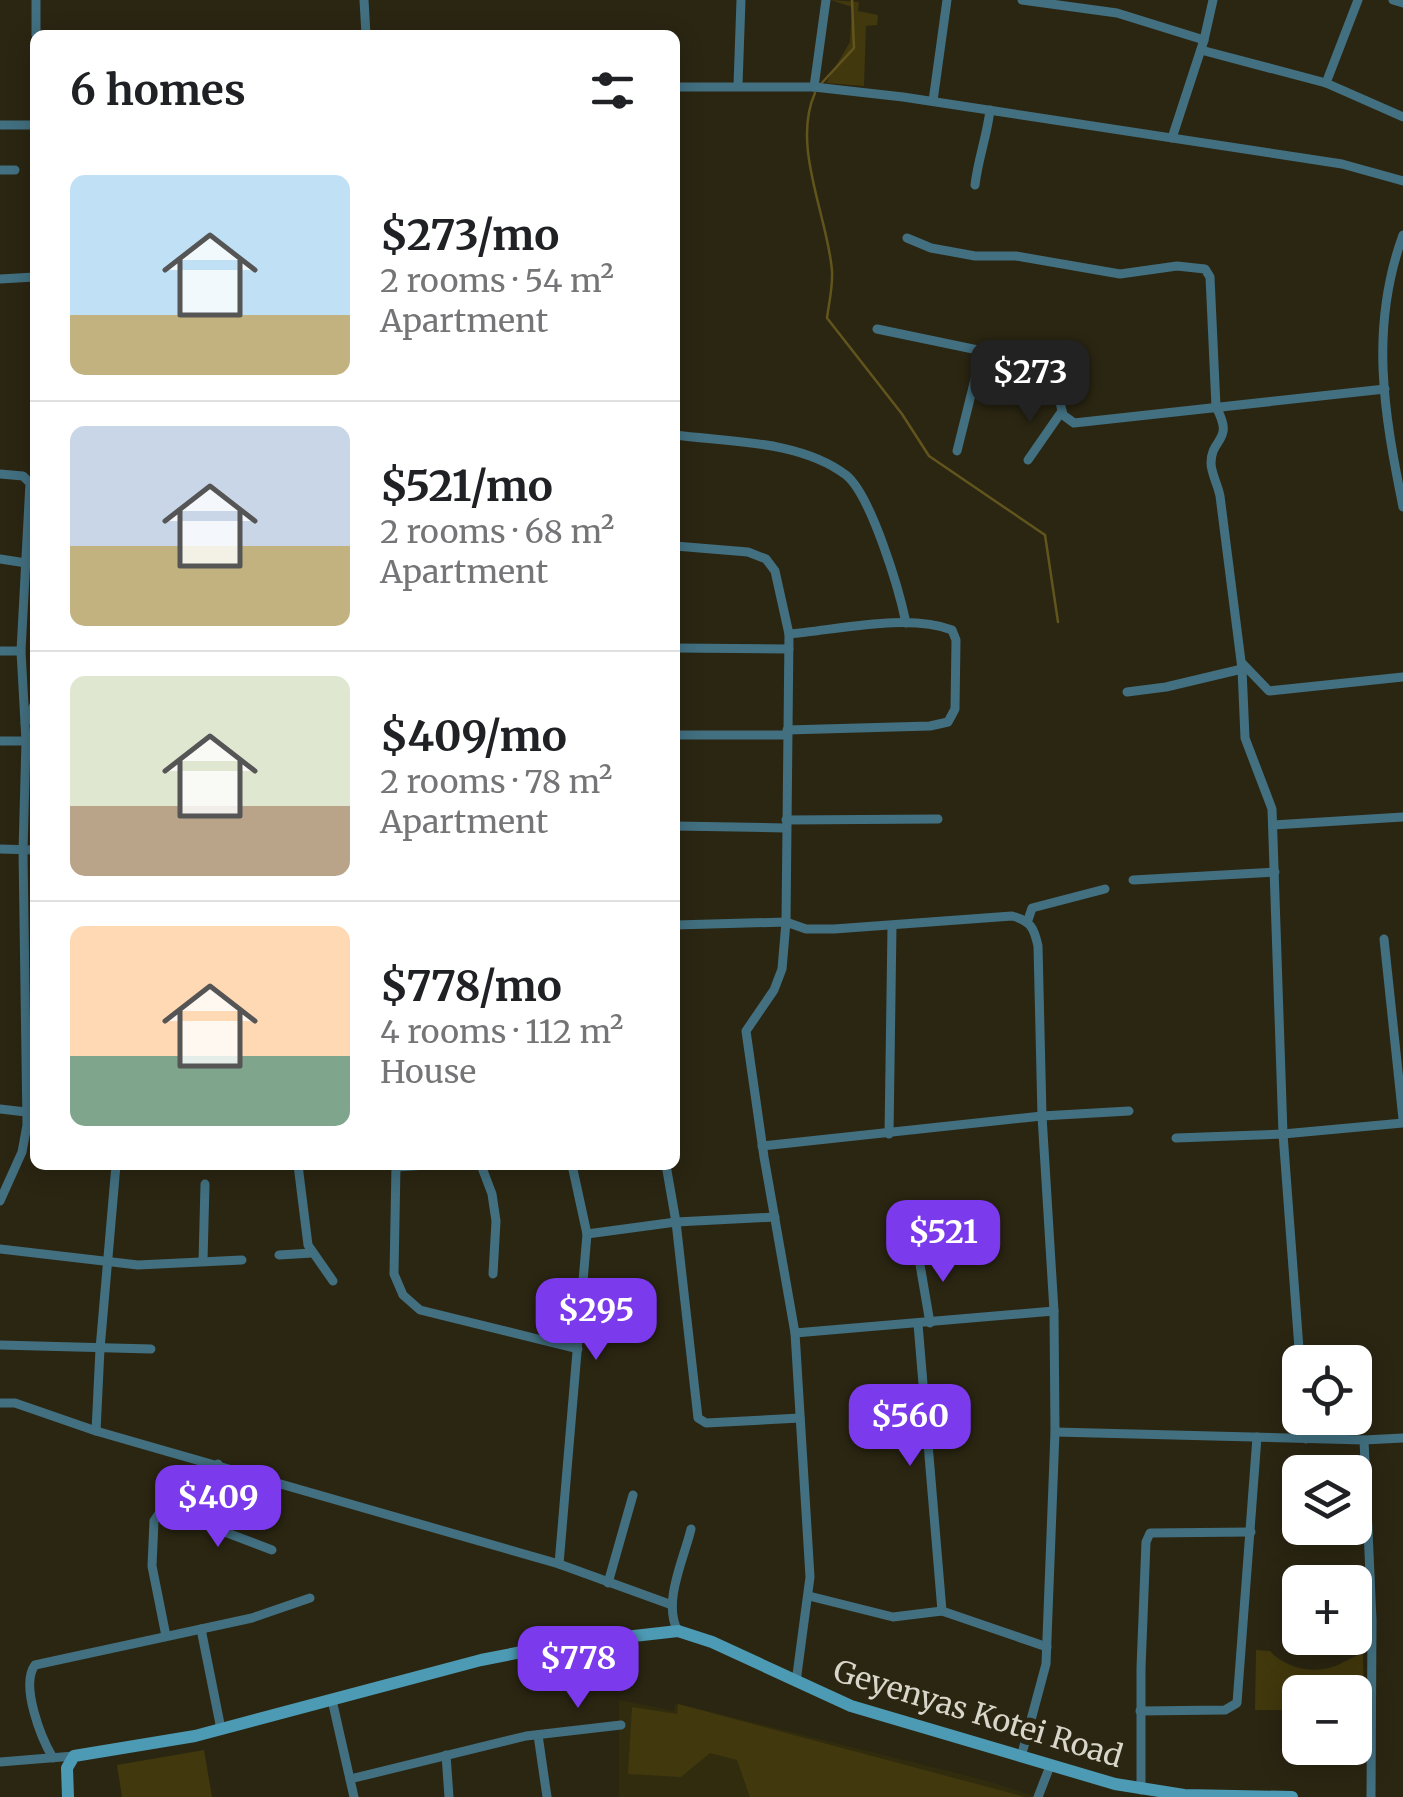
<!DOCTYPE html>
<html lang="en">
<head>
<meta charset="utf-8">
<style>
  :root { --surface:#fff; --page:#f2f2f2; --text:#202124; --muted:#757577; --line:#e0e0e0; --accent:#7c3aed }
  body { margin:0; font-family:Merriweather,serif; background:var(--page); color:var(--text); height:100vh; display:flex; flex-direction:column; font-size:38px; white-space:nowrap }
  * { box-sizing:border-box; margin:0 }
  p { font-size:32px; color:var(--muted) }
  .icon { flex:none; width:55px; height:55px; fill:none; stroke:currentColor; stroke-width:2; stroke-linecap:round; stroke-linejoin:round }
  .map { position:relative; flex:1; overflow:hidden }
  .panel { position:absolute; left:30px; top:30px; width:650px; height:1140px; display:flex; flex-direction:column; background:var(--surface); border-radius:15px; box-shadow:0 5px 25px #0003 }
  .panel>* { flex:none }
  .tools { position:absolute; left:1282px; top:1345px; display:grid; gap:20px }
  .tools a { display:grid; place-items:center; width:90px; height:90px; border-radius:15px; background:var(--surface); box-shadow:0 5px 25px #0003; font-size:50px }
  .price { position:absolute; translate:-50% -85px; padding:0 22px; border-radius:20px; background:var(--accent); color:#fff; font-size:32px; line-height:65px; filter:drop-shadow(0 2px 5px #0008) }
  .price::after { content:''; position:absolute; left:50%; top:60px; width:30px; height:22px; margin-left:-15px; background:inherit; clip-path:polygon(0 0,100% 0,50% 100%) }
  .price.current { background:#222; color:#fff }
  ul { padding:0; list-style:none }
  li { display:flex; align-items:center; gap:30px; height:250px; padding:0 40px }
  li+li { border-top:2px solid var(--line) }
  li span { display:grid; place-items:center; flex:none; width:280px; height:200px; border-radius:15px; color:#555 }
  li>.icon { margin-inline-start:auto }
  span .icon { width:120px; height:120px; fill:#fffc; stroke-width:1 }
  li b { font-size:42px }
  h2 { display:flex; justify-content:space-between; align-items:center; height:120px; padding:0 40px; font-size:42px }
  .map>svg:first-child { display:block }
  .built { fill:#322c0f }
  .green { fill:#42380d }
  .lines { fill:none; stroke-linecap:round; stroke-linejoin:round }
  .stream { stroke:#61541d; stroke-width:2.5 }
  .street { stroke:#427080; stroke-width:9 }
  .secondary { stroke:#4c9ab4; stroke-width:12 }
  .labels { text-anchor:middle; stroke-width:10; stroke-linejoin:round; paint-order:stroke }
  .street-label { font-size:30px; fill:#d8d5c9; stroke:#2b2612 }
</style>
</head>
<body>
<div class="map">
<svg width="1403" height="1797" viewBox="0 0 1403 1797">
  <rect width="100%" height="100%" fill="#2b2612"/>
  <!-- built -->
  <path class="built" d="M619,1700L674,1711L675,1703L980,1779L1038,1797H619Z"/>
  <!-- green -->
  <g class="green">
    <path d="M831,0L859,2L858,11L878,15L877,25L866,26L864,86L826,83L850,42L852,7Z"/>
    <path d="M1256,1650L1270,1651C1284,1667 1311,1674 1332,1667C1343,1664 1351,1656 1363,1654L1364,1720L1355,1717V1692H1300V1710H1255Z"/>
    <path d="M678,1704L1025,1797H750L737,1760L710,1753L681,1777L628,1774L632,1707L677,1714Z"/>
    <path d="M204,1750L212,1797H122L117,1765Z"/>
  </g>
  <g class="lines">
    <!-- stream -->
    <g class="stream">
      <path d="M819,86L854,48L852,0"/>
      <path d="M815,93C791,146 828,217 832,271C833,286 829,303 827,318L902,414L929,456L1045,535L1058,622"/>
    </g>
    <!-- street -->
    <g class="street">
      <path d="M364,0L366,35"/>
      <path d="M1022,0L1117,13L1204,40"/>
      <path d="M1393,0L1403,3"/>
      <path d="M36,35V0"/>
      <path d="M1201,50L1326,83L1403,117"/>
      <path d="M1326,83L1358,0"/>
      <path d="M738,85L741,0"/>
      <path d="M675,87H814L903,97L1342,164L1403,181"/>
      <path d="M814,87L826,0"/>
      <path d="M933,101L947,0"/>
      <path d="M0,125H35"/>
      <path d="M1172,138L1204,40L1213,0"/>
      <path d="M0,170H15"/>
      <path d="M975,185C978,159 987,136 990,110"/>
      <path d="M1403,235C1369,328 1384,413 1403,507"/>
      <path d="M907,238L931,248L975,256H1016L1120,274L1177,266L1205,269L1210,277L1216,407C1235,442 1211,437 1211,463C1211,473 1218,485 1220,496L1242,669L1245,738L1272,809L1283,1134L1300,1362"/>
      <path d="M0,279L35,277"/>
      <path d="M877,329L1040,363L1054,377L1063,415L1074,423L1385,389"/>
      <path d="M675,435C729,442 800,440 846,475C871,495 899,589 906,623"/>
      <path d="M957,451L982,351"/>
      <path d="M1028,460L1062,411"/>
      <path d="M0,474L23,476L30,483L21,651L26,741L23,851L27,1125L22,1152L0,1201"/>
      <path d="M675,546L748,552L766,559L775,571L789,634L786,922L782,969L774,990L746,1031L764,1157L795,1333L810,1577L796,1682"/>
      <path d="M0,559L26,563"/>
      <path d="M675,648L789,649"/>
      <path d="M0,651H21"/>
      <path d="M1243,664L1269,691L1403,677"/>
      <path d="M1127,692L1166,687L1242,669"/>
      <path d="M25,723L35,703"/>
      <path d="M787,730L930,726L948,722L955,709L956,640L952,630C907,613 837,630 789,634"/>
      <path d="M675,735H787"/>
      <path d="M0,741H26"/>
      <path d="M786,820L938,819"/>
      <path d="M1273,825L1403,817"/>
      <path d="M675,826L785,828"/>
      <path d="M0,849L35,850"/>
      <path d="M1133,880L1275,872"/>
      <path d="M1028,920L1032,908L1105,889"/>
      <path d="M675,925L786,922L806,929H834L1012,916C1031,921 1034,928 1038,946L1042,1116L1054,1311L1055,1432L1046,1664L1021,1757"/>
      <path d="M1384,939L1403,1119"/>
      <path d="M0,1109L26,1112"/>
      <path d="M889,1134L892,926"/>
      <path d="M1176,1138L1283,1134L1403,1123"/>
      <path d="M762,1146L1042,1116L1129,1111"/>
      <path d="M298,1165L308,1245L333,1281"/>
      <path d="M396,1165L394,1274L403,1295L420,1310L578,1349"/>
      <path d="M481,1165L492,1194L496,1221L493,1274"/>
      <path d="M666,1165L676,1222L698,1418L706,1423L800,1418"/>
      <path d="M396,1167L428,1165"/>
      <path d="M587,1234L676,1222L775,1217"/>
      <path d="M0,1249L138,1265L242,1260"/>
      <path d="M918,1253L930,1323"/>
      <path d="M279,1255L312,1253"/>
      <path d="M203,1261L205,1184"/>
      <path d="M918,1324L942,1611"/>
      <path d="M795,1333L1054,1311"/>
      <path d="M0,1345L151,1349"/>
      <path d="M0,1403H15L96,1431L559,1564L672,1605"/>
      <path d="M1305,1418L1306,1439"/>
      <path d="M96,1431L100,1349L116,1165"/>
      <path d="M1055,1432L1364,1440L1403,1438"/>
      <path d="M1364,1440L1372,1620L1371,1797"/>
      <path d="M201,1523L218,1464"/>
      <path d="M559,1564L587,1234L572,1165"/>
      <path d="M608,1583L633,1495"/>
      <path d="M809,1596L893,1617L942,1611L1047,1647"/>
      <path d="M201,1629L221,1729"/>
      <path d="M678,1631C662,1603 684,1559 691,1529"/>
      <path d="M166,1636L152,1566L154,1521L158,1515L201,1523L272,1550"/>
      <path d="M332,1700L354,1797"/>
      <path d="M1140,1711L1225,1710L1237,1703L1257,1437"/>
      <path d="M538,1735L547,1797"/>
      <path d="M446,1755L449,1797"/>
      <path d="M53,1758C41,1738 20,1685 35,1665L252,1618L310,1598"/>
      <path d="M0,1762L74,1756"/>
      <path d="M350,1779L526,1736L621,1725"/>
      <path d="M1141,1790V1668L1146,1542L1150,1533L1251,1532"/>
      <path d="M1038,1797L1050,1766"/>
    </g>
    <!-- secondary -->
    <path class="secondary" d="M68,1797L67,1768L74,1756L195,1736L481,1660L563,1644L678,1631L712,1642L851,1706L1115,1784L1184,1795L1292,1797"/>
  </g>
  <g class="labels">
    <!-- street labels -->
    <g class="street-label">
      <text transform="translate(978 1714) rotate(17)" y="10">Geyenyas Kotei Road</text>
    </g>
  </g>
</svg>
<div class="tools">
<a><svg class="icon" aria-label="locate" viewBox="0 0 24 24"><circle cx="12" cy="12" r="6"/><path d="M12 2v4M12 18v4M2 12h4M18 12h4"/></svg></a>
<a><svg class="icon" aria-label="layers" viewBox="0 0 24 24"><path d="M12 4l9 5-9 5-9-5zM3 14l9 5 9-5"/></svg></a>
<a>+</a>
<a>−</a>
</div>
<b class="price current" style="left:1030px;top:425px">$273</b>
<b class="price" style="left:943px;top:1285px">$521</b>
<b class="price" style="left:596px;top:1363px">$295</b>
<b class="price" style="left:910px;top:1469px">$560</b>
<b class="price" style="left:218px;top:1550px">$409</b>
<b class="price" style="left:578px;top:1711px">$778</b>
<section class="panel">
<h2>6 homes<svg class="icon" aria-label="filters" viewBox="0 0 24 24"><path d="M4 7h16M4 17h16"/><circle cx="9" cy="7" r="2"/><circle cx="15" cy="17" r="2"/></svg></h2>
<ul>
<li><span style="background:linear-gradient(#bfe0f5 70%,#c2b280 0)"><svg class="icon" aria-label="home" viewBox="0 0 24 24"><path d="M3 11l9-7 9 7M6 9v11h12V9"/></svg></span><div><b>$273/mo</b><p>2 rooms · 54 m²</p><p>Apartment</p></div></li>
<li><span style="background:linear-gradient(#c9d6e8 60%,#c2b280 0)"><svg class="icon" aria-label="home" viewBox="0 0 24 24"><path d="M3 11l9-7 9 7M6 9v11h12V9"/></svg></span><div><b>$521/mo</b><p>2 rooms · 68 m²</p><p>Apartment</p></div></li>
<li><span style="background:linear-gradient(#dfe7d0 65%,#b9a48a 0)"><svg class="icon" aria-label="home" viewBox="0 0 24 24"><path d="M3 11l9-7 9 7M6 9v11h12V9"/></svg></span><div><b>$409/mo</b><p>2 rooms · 78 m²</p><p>Apartment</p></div></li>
<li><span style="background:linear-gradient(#ffd9b3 65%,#7fa58c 0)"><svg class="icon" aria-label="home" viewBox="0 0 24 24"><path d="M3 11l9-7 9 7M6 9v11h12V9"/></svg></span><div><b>$778/mo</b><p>4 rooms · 112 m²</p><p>House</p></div></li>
</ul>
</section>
</div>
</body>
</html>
